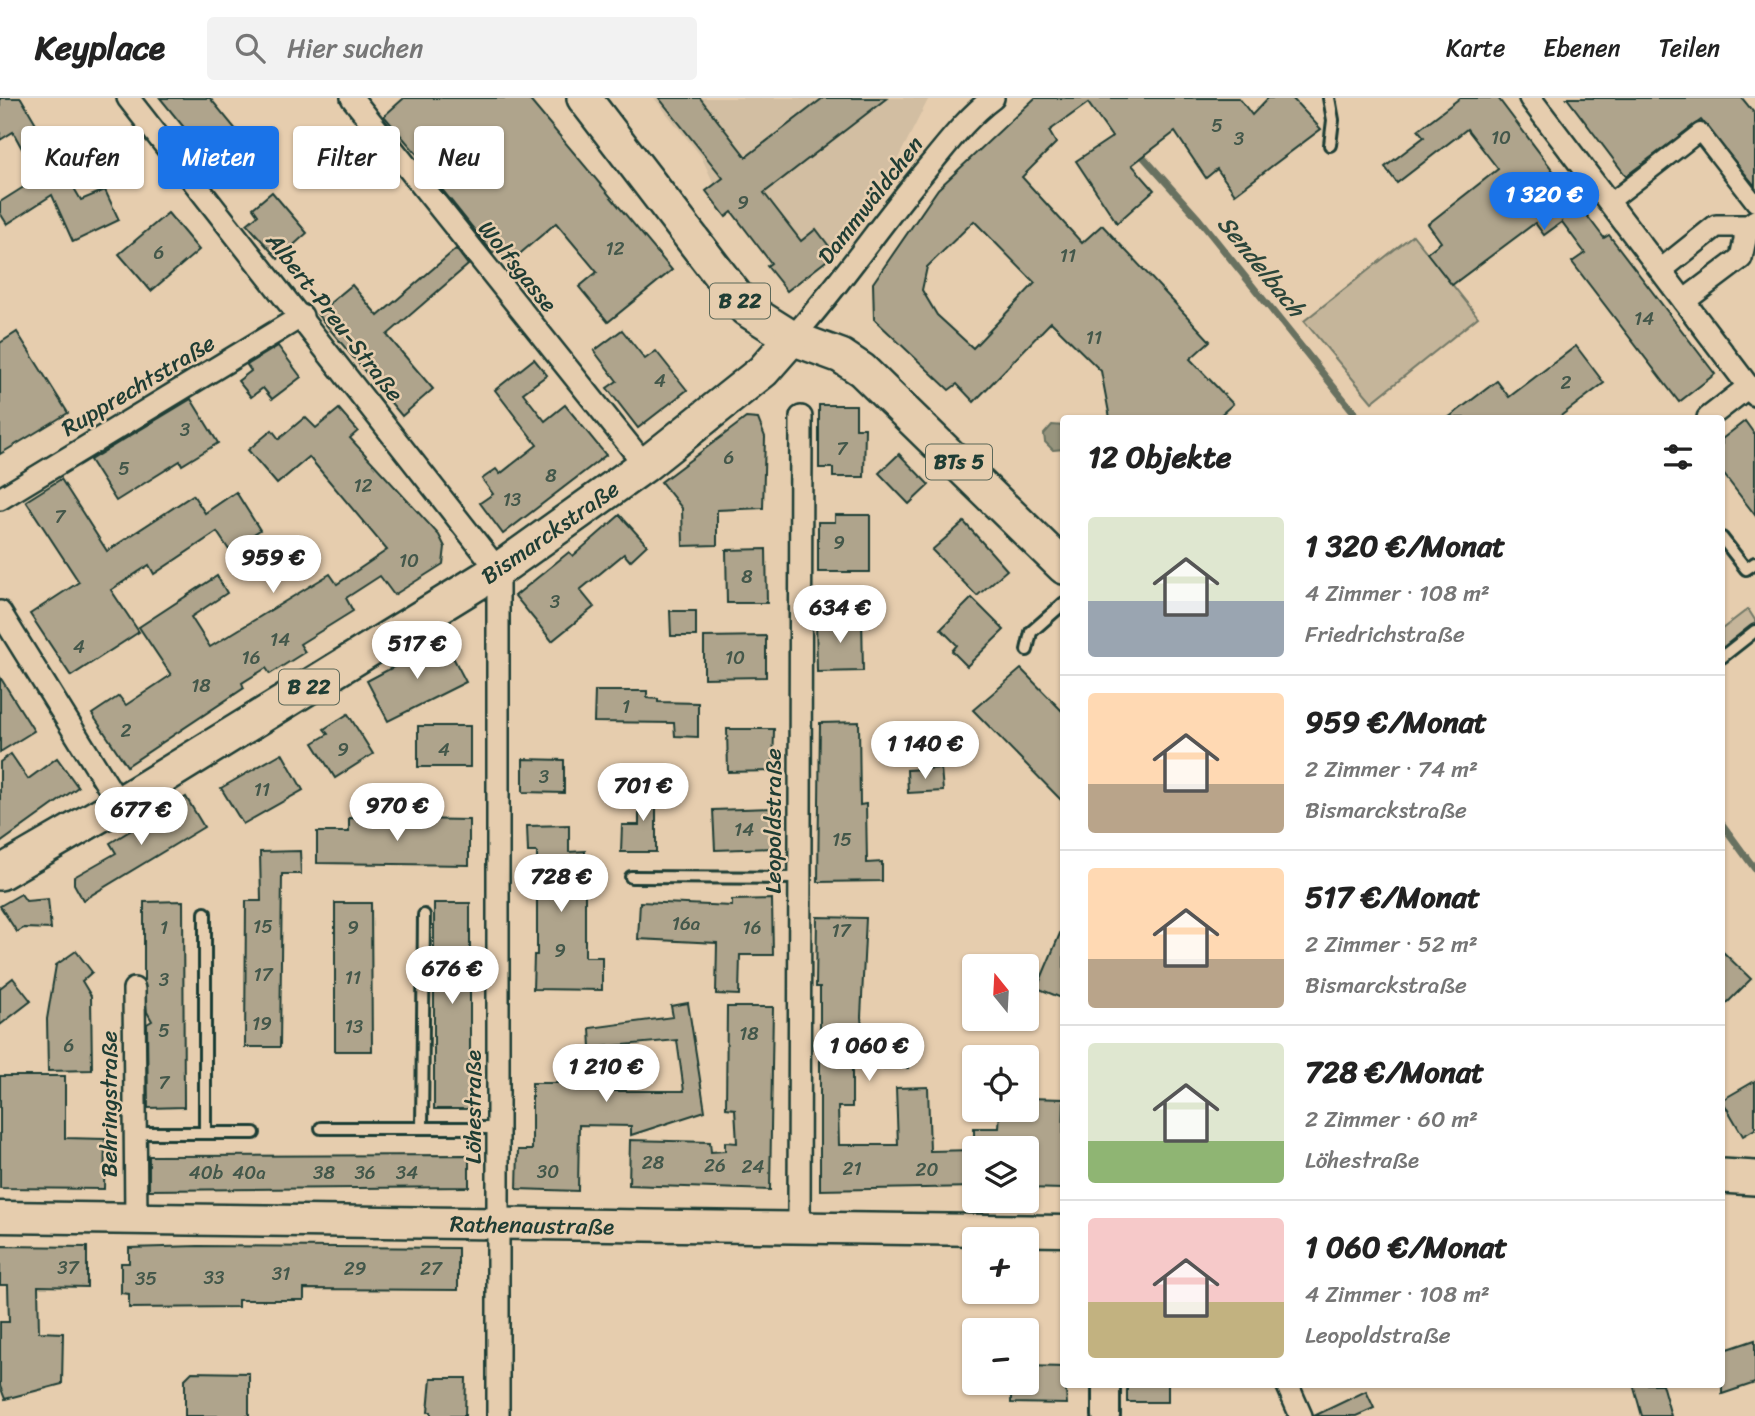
<!DOCTYPE html>
<html lang="de">
<head>
<meta charset="utf-8">
<style>
  :root { --surface:#fff; --page:#f2f2f2; --text:#222; --muted:#767676; --line:#e0e0e0; --accent:#1a73e8 }
  body { margin:0; font-family:Sriracha,sans-serif; background:var(--page); color:var(--text); height:100vh; display:flex; flex-direction:column; font-size:26px; white-space:nowrap }
  * { box-sizing:border-box; margin:0 }
  p { font-size:23px; color:var(--muted) }
  .icon { flex:none; width:38px; height:38px; fill:none; stroke:currentColor; stroke-width:2; stroke-linecap:round; stroke-linejoin:round }
  .map { position:relative; flex:1; overflow:hidden }
  .drawer { position:absolute; left:1060px; top:317px; width:665px; height:973px; display:flex; flex-direction:column; background:var(--surface); border-radius:7px; box-shadow:0 2px 5px #0004 }
  .drawer>* { flex:none }
  .top-card { position:absolute; left:21px; top:28px; width:665px; height:63px; display:flex; gap:14px }
  .needle { width:46px; rotate:342deg }
  .tools { position:absolute; left:962px; top:856px; display:grid; gap:14px }
  .tools a { display:grid; place-items:center; width:77px; height:77px; border-radius:7px; background:var(--surface); box-shadow:0 2px 5px #0004; font-size:35px }
  .price { position:absolute; translate:-50% -60px; padding:0 16px; border-radius:24px; background:#fff; color:#222; font-size:23px; line-height:46px; filter:drop-shadow(0 2px 4px #0008) }
  .price::after { content:''; position:absolute; left:50%; top:42px; width:21px; height:16px; margin-left:-10px; background:inherit; clip-path:polygon(0 0,100% 0,50% 100%) }
  .price.on { background:var(--accent); color:#fff }
  ul { padding:0; list-style:none }
  li { display:flex; align-items:center; gap:21px; height:175px; padding:0 28px }
  li+li { border-top:2px solid var(--line) }
  li span { display:grid; place-items:center; flex:none; width:196px; height:140px; border-radius:7px; color:#555 }
  li>.icon { margin-inline-start:auto }
  span .icon { width:84px; height:84px; fill:#fffc; stroke-width:1 }
  li b { font-size:30px }
  h2 { display:flex; justify-content:space-between; align-items:center; height:84px; padding:0 28px; font-size:30px }
  .tag { padding:0 24px; border-radius:7px; background:var(--surface); box-shadow:0 2px 5px #0004; font-size:24px; line-height:63px }
  .tag.on { background:var(--accent); color:#fff }
  header { display:flex; align-items:center; gap:42px; box-sizing:border-box; height:98px; padding:0 35px; background:var(--surface); border-bottom:2px solid var(--line) }
  header strong { font-size:33px }
  nav { display:flex; gap:38px; margin-inline-start:auto; font-size:24px }
  .search { width:490px; height:63px; background:var(--page); display:flex; align-items:center; gap:18px; box-sizing:border-box; padding:0 24px; border-radius:7px; color:var(--muted); font-size:26px }
  .map>svg:first-child { display:block }
  .built { fill:#d2bea2 }
  .green { fill:#c5b59a; stroke:#727967; stroke-width:2 }
  .water { fill:#97947d; stroke:#677160; stroke-width:2 }
  .lines { fill:none; stroke-linecap:round; stroke-linejoin:round }
  .stream { stroke:#677160; stroke-width:7 }
  .building { fill:#afa48c; stroke:#1f3d34; stroke-width:2; fill-rule:evenodd }
  .service-casing { stroke:#1f3d34; stroke-width:16 }
  .pedestrian-casing { stroke:#1f3d34; stroke-width:21 }
  .minor-casing { stroke:#1f3d34; stroke-width:26 }
  .tertiary-casing { stroke:#1f3d34; stroke-width:32 }
  .secondary-casing { stroke:#1f3d34; stroke-width:35 }
  .primary-casing { stroke:#1f3d34; stroke-width:38 }
  .service { stroke:#e6cdae; stroke-width:10 }
  .pedestrian { stroke:#e6cdae; stroke-width:16 }
  .minor { stroke:#e6cdae; stroke-width:21 }
  .tertiary { stroke:#e6cdae; stroke-width:26 }
  .secondary { stroke:#e6cdae; stroke-width:30 }
  .primary { stroke:#e6cdae; stroke-width:33 }
  .labels { text-anchor:middle; stroke-width:5; stroke-linejoin:round; paint-order:stroke }
  .number-label { font-size:19px; fill:#43574a }
  .shield { fill:#e6cdae; stroke:#5b6859; stroke-width:2 }
  .shield-label { font-size:21px; font-weight:bold; fill:#1f3d34 }
  .street-label { font-size:23px; fill:#1f3d34; stroke:#e6cdae }
  .water-label { font-size:24px; font-style:italic; fill:#2b463b; stroke:#e6cdae }
</style>
</head>
<body>
<header>
<strong>Keyplace</strong>
<div class="search"><svg class="icon" aria-label="search" viewBox="0 0 24 24"><circle cx="10" cy="10" r="6"/><path d="M15 15l6 6"/></svg>Hier suchen</div>
<nav><a>Karte</a><a>Ebenen</a><a>Teilen</a></nav>
</header>
<div class="map">
<svg width="1755" height="1318" viewBox="0 0 1755 1318">
  <rect width="100%" height="100%" fill="#e6cdae"/>
  <filter id="ink" filterUnits="userSpaceOnUse"><feTurbulence type="fractalNoise" baseFrequency=".0143" numOctaves="2"/><feDisplacementMap in="SourceGraphic" scale="14" xChannelSelector="R" yChannelSelector="G"/><feConvolveMatrix kernelMatrix="1 2 1 2 8 2 1 2 1" color-interpolation-filters="sRGB"/></filter>
  <g filter="url(#ink)">
    <!-- built -->
    <path class="built" d="M654,0H929L868,119L835,156L787,193L767,168L771,164L733,114L726,119L706,93L714,86L701,58Z"/>
    <!-- green -->
    <g class="green">
      <path d="M1413,137L1478,219L1372,304L1304,223Z"/>
      <path d="M1748,511L1755,522V530L1722,555V531Z"/>
    </g>
    <!-- water -->
    <path class="water" d="M1052,327L1064,328V351L1053,352L1045,344L1044,336Z"/>
    <g class="lines">
      <!-- stream -->
      <g class="stream">
        <path d="M1137,52L1197,119L1357,318"/>
        <path d="M1722,726L1755,771"/>
      </g>
    </g>
    <!-- building -->
    <g class="building">
      <path d="M0,0H21L81,102L105,92L119,122L73,144L52,97L7,126L0,115V104L38,80L13,34L0,42Z"/>
      <path d="M160,0H210L252,51L233,67L223,55L212,64Z"/>
      <path d="M404,0H528L672,172L608,224L579,189L597,174L556,125L509,165L497,152L493,155L433,80L435,77L384,18Z"/>
      <path d="M659,0H700L746,59L823,0H887L764,95L801,143L816,131L835,156L787,193L767,168L771,165L732,114L726,119L706,93L723,80Z"/>
      <path d="M1035,0H1239L1252,17L1268,0H1292L1321,31L1235,96L1217,71L1206,80L1175,34L1132,67L1154,92L1117,125L1076,63L1112,39L1088,5L1049,33L1056,45L1022,79L1082,145L1102,127L1210,243L1190,261L1233,306L1217,320H1110L1101,273L1051,224L974,304L957,286L949,292L874,221L873,185L938,91ZM974,123L1035,185L973,250L937,217L922,192L927,169Z"/>
      <path d="M1460,0H1498L1604,140L1609,137L1715,276L1679,304L1572,164L1585,155L1562,124L1544,137L1535,125L1452,187L1427,155L1441,144L1428,126L1498,71L1467,31L1397,85L1385,69L1424,39L1418,32Z"/>
      <path d="M1567,0H1742L1755,16V88L1701,22L1626,78Z"/>
      <path d="M272,94L307,135L278,161L247,126L258,117L253,110Z"/>
      <path d="M168,115L199,152L151,193L119,156Z"/>
      <path d="M456,151L468,167L387,237L433,291L402,318L317,216L352,187L378,218Z"/>
      <path d="M622,232L645,261L656,253L687,292L638,330L607,290L617,283L594,253Z"/>
      <path d="M17,234L68,315L0,356V245Z"/>
      <path d="M278,248L301,279L272,301L263,290L251,299L238,283L251,273L247,267Z"/>
      <path d="M1576,248L1604,285L1558,320H1448L1497,283L1509,299Z"/>
      <path d="M534,261L547,277L523,295L545,323L565,307L606,357L503,436L480,405L493,396L482,381L496,371L500,376L537,347L495,292Z"/>
      <path d="M191,301L218,345L182,367L180,363L116,403L90,362Z"/>
      <path d="M819,307H856V330H865L864,379H833V370H819Z"/>
      <path d="M339,311L358,333L350,340L439,437L445,449L443,466L394,497L380,478L346,500L353,513L300,546L305,554L270,576L266,570L242,585L244,590L127,668L92,616L119,598L126,607L171,577L139,529L217,478L227,495L191,519L210,549L330,476L337,486L387,452L309,359L277,386L248,352L272,332L279,341L305,319L316,330Z"/>
      <path d="M746,320L758,321L765,339L763,410L717,412V447L683,448L682,410L661,384Z"/>
      <path d="M1745,323L1755,337V417L1722,374V341Z"/>
      <path d="M899,356L929,387L909,406L879,375Z"/>
      <path d="M61,381L107,453L193,397L205,415L236,394L260,432L229,452L217,434L154,476L149,467L111,492L139,534L71,578L30,516L79,484L26,403Z"/>
      <path d="M620,417L647,447L630,463L624,456L580,492L594,509L552,543L515,498L569,454L573,458Z"/>
      <path d="M835,417H870V474H818V424H835Z"/>
      <path d="M964,424L1007,472L977,498L932,452Z"/>
      <path d="M766,451L767,505H727L726,452Z"/>
      <path d="M972,500L1004,532L967,568L952,553L957,547L941,531Z"/>
      <path d="M670,513H696V538H671Z"/>
      <path d="M862,519L863,573L817,574L816,520Z"/>
      <path d="M766,538V579L704,580V539Z"/>
      <path d="M444,542L466,584L388,623L367,583Z"/>
      <path d="M1021,571L1064,615V705L973,612Z"/>
      <path d="M0,579L34,633L0,654Z"/>
      <path d="M595,593H647V600L658,601V604L698,605V639L675,638L674,625L594,624Z"/>
      <path d="M348,616L373,656L335,680L313,645L328,636L324,631Z"/>
      <path d="M859,624L860,707L866,706L867,765L882,764V783L818,784L820,625Z"/>
      <rect x="418" y="628" width="52" height="41"/>
      <path d="M727,631H774L773,673L728,674Z"/>
      <path d="M282,655L303,692L243,726L221,690Z"/>
      <path d="M11,656L28,681L57,660L78,689L0,745V664Z"/>
      <path d="M523,661L564,662V695L523,694Z"/>
      <path d="M941,670L943,693L908,695L907,672Z"/>
      <path d="M639,684H656V754H621L622,727H639Z"/>
      <path d="M186,699L204,729L83,802L74,786V779L116,755L110,745Z"/>
      <path d="M773,710L774,750L715,752L713,712Z"/>
      <path d="M349,720L469,722V767L317,765V734H349Z"/>
      <path d="M569,727V754L585,753V859H602V892L533,891L534,857H537V754H528L527,728Z"/>
      <path d="M300,753L301,776H282L280,949H245L246,803H261L260,754Z"/>
      <path d="M21,796L26,803L48,801L51,831L24,830L17,834L0,808Z"/>
      <path d="M772,801L773,857H740L739,897L716,896L717,845L638,841L640,804L732,808V802Z"/>
      <path d="M183,803L184,1009L148,1010L147,926L152,923L147,914L144,883V804Z"/>
      <path d="M335,805H371L372,953H335Z"/>
      <rect x="434" y="805" width="36" height="206"/>
      <path d="M817,819L866,820L861,919L864,949L908,948V970L852,971V1009H838L839,1047H898L896,990L928,989L930,1053L975,1052V1089L820,1092V889H816Z"/>
      <path d="M1064,826V901L1037,890Z"/>
      <path d="M76,853L92,874L82,883L91,898L92,972L48,973L47,921L56,867Z"/>
      <path d="M1722,853L1751,881L1722,910Z"/>
      <path d="M13,880L31,903L0,927V890Z"/>
      <path d="M688,905L705,1013L631,1037V1028L579,1027L578,1093L517,1091L518,1052H532V985H605L606,993H684L677,942L591,950L590,930L673,919L671,908Z"/>
      <path d="M727,909H773L770,1092L629,1087L630,1042L710,1044L711,1054L725,1053V1044L737,1045L735,1011L726,1010Z"/>
      <path d="M0,978H65V1040L105,1041L104,1091L0,1090Z"/>
      <path d="M1755,983V1031L1743,1038L1722,1002Z"/>
      <path d="M1027,1000L1064,1001L1062,1091L1027,1090V1050H974V1030H999L1000,1012H1027Z"/>
      <path d="M469,1057V1089L149,1092V1058Z"/>
      <path d="M0,1148L87,1149V1189L38,1188L39,1234L63,1235L62,1286L5,1301L0,1288V1224H9L8,1187H0Z"/>
      <path d="M198,1148L458,1150V1192L304,1191V1202H238V1209L129,1210V1196L121,1195V1165H129V1150Z"/>
      <path d="M1755,1242V1285L1722,1296V1253Z"/>
      <path d="M1027,1268L1064,1269L1067,1306L1011,1305V1284H1027Z"/>
      <path d="M192,1274L249,1275V1318H185V1281Z"/>
      <path d="M431,1280H466L465,1318H431V1314H428Z"/>
      <rect x="1127" y="1286" width="41" height="18"/>
      <path d="M1633,1286H1662L1671,1318H1642Z"/>
      <path d="M1366,1293L1374,1310L1356,1318H1314Z"/>
    </g>
    <g class="lines">
      <defs>
        <g id="service">
          <path d="M1329,0L1333,22L1330,47"/>
          <path d="M1722,440L1746,471L1755,465"/>
          <path d="M1027,552L1031,534L1064,505"/>
          <path d="M1722,559L1755,533"/>
          <path d="M631,779L799,780"/>
          <path d="M205,815V1035"/>
          <path d="M321,1030H499"/>
          <path d="M422,1030L424,817"/>
          <path d="M135,1035H254"/>
        </g>
        <path id="pedestrian" d="M1609,105L1700,34L1755,105"/>
        <g id="minor">
          <path d="M128,0L498,472V1318"/>
          <path d="M352,0L645,367"/>
          <path d="M1530,0L1755,297"/>
          <path d="M1661,172L1716,128H1748L1755,123"/>
          <path d="M1684,203L1741,160L1748,128"/>
          <path d="M792,240C843,184 884,120 934,62C952,40 970,17 993,0"/>
          <path d="M1708,320L1748,289"/>
          <path d="M0,401L302,218"/>
          <path d="M0,514L119,706"/>
          <path d="M134,891L136,1121"/>
          <path d="M799,1128L801,319"/>
          <path d="M1287,1286L1301,1318"/>
        </g>
        <path id="tertiary" d="M1106,1318V1286"/>
        <path id="secondary" d="M0,1119L1064,1133"/>
        <g id="primary">
          <path d="M584,0L746,211L792,240L841,258L862,272L1064,469"/>
          <path d="M0,775L119,706L498,472L645,367L763,273L792,240"/>
          <path d="M1722,1078L1755,1080"/>
        </g>
      </defs>
      <!-- service casing -->
      <use href="#service" class="service-casing"/>
      <!-- pedestrian casing -->
      <use href="#pedestrian" class="pedestrian-casing"/>
      <!-- minor casing -->
      <use href="#minor" class="minor-casing"/>
      <!-- tertiary casing -->
      <use href="#tertiary" class="tertiary-casing"/>
      <!-- secondary casing -->
      <use href="#secondary" class="secondary-casing"/>
      <!-- primary casing -->
      <use href="#primary" class="primary-casing"/>
      <!-- service -->
      <use href="#service" class="service"/>
      <!-- pedestrian -->
      <use href="#pedestrian" class="pedestrian"/>
      <!-- minor -->
      <use href="#minor" class="minor"/>
      <!-- tertiary -->
      <use href="#tertiary" class="tertiary"/>
      <!-- secondary -->
      <use href="#secondary" class="secondary"/>
      <!-- primary -->
      <use href="#primary" class="primary"/>
    </g>
  </g>
  <g class="labels">
    <!-- number labels -->
    <g class="number-label">
      <text x="1217" y="34">5</text>
      <text x="1501" y="46">10</text>
      <text x="1239" y="47">3</text>
      <text x="743" y="111">9</text>
      <text x="615" y="157">12</text>
      <text x="159" y="161">6</text>
      <text x="1068" y="164">11</text>
      <text x="1644" y="227">14</text>
      <text x="1094" y="246">11</text>
      <text x="660" y="289">4</text>
      <text x="1566" y="291">2</text>
      <text x="185" y="338">3</text>
      <text x="842" y="357">7</text>
      <text x="729" y="366">6</text>
      <text x="124" y="377">5</text>
      <text x="551" y="384">8</text>
      <text x="363" y="394">12</text>
      <text x="512" y="408">13</text>
      <text x="60" y="425">7</text>
      <text x="839" y="451">9</text>
      <text x="409" y="469">10</text>
      <text x="747" y="485">8</text>
      <text x="555" y="510">3</text>
      <text x="280" y="548">14</text>
      <text x="79" y="555">4</text>
      <text x="251" y="566">16</text>
      <text x="735" y="566">10</text>
      <text x="201" y="594">18</text>
      <text x="626" y="615">1</text>
      <text x="126" y="639">2</text>
      <text x="343" y="658">9</text>
      <text x="444" y="658">4</text>
      <text x="544" y="685">3</text>
      <text x="262" y="698">11</text>
      <text x="744" y="738">14</text>
      <text x="842" y="748">15</text>
      <text x="686" y="832">16a</text>
      <text x="263" y="835">15</text>
      <text x="164" y="836">1</text>
      <text x="353" y="836">9</text>
      <text x="752" y="836">16</text>
      <text x="841" y="839">17</text>
      <text x="560" y="859">9</text>
      <text x="263" y="883">17</text>
      <text x="353" y="886">11</text>
      <text x="164" y="888">3</text>
      <text x="262" y="932">19</text>
      <text x="354" y="935">13</text>
      <text x="164" y="939">5</text>
      <text x="749" y="942">18</text>
      <text x="69" y="954">6</text>
      <text x="164" y="991">7</text>
      <text x="653" y="1071">28</text>
      <text x="715" y="1074">26</text>
      <text x="753" y="1075">24</text>
      <text x="852" y="1077">21</text>
      <text x="927" y="1078">20</text>
      <text x="548" y="1080">30</text>
      <text x="206" y="1081">40b</text>
      <text x="249" y="1081">40a</text>
      <text x="324" y="1081">38</text>
      <text x="365" y="1081">36</text>
      <text x="407" y="1081">34</text>
      <text x="68" y="1176">37</text>
      <text x="355" y="1177">29</text>
      <text x="431" y="1177">27</text>
      <text x="281" y="1182">31</text>
      <text x="214" y="1186">33</text>
      <text x="146" y="1187">35</text>
    </g>
    <!-- shield labels -->
    <g class="shield">
      <rect x="710" y="185.5" width="60" height="35" rx="5"/>
      <rect x="926" y="346.5" width="66" height="35" rx="5"/>
      <rect x="279" y="571.5" width="60" height="35" rx="5"/>
    </g>
    <g class="shield-label">
      <text x="740" y="210">B 22</text>
      <text x="959" y="371">BTs 5</text>
      <text x="309" y="596">B 22</text>
    </g>
    <!-- street labels -->
    <g class="street-label">
      <text transform="translate(870 102) rotate(-52)" y="8">Dammwäldchen</text>
      <text transform="translate(518 168) rotate(51)" y="8">Wolfsgasse</text>
      <text transform="translate(335 219) rotate(52)" y="8">Albert-Preu-Straße</text>
      <text transform="translate(138 287) rotate(-31)" y="8">Rupprechtstraße</text>
      <text transform="translate(550 434) rotate(-35)" y="8">Bismarckstraße</text>
      <text transform="translate(773 723) rotate(-90)" y="8">Leopoldstraße</text>
      <text transform="translate(109 1006) rotate(-90)" y="8">Behringstraße</text>
      <text transform="translate(473 1009) rotate(-90)" y="8">Löhestraße</text>
      <text transform="translate(532 1127) rotate(1)" y="8">Rathenaustraße</text>
    </g>
    <!-- water labels -->
    <g class="water-label">
      <text transform="translate(1261 168) rotate(51)" y="8">Sendelbach</text>
    </g>
  </g>
</svg>
<div class="tools">
<a><svg class="needle" viewBox="-14 -14 28 28"><path d="M0-13l5 13h-10z" fill="#e53935"/><path d="M0 13l5-13h-10z" fill="#767676"/></svg></a>
<a><svg class="icon" aria-label="locate" viewBox="0 0 24 24"><circle cx="12" cy="12" r="6"/><path d="M12 2v4M12 18v4M2 12h4M18 12h4"/></svg></a>
<a><svg class="icon" aria-label="layers" viewBox="0 0 24 24"><path d="M12 4l9 5-9 5-9-5zM3 14l9 5 9-5"/></svg></a>
<a>+</a>
<a>−</a>
</div>
<b class="price on" style="left:1544px;top:134px">1 320 €</b>
<b class="price" style="left:273px;top:497px">959 €</b>
<b class="price" style="left:840px;top:547px">634 €</b>
<b class="price" style="left:417px;top:583px">517 €</b>
<b class="price" style="left:925px;top:683px">1 140 €</b>
<b class="price" style="left:643px;top:725px">701 €</b>
<b class="price" style="left:397px;top:745px">970 €</b>
<b class="price" style="left:141px;top:749px">677 €</b>
<b class="price" style="left:561px;top:816px">728 €</b>
<b class="price" style="left:452px;top:908px">676 €</b>
<b class="price" style="left:869px;top:985px">1 060 €</b>
<b class="price" style="left:606px;top:1006px">1 210 €</b>
<div class="top-card">
<a class="tag">Kaufen</a>
<a class="tag on">Mieten</a>
<a class="tag">Filter</a>
<a class="tag">Neu</a>
</div>
<section class="drawer">
<h2>12 Objekte<svg class="icon" aria-label="filters" viewBox="0 0 24 24"><path d="M4 7h16M4 17h16"/><circle cx="9" cy="7" r="2"/><circle cx="15" cy="17" r="2"/></svg></h2>
<ul>
<li><span style="background:linear-gradient(#dfe7d0 60%,#9aa5b1 0)"><svg class="icon" aria-label="home" viewBox="0 0 24 24"><path d="M3 11l9-7 9 7M6 9v11h12V9"/></svg></span><div><b>1 320 €/Monat</b><p>4 Zimmer · 108 m²</p><p>Friedrichstraße</p></div></li>
<li><span style="background:linear-gradient(#ffd9b3 65%,#b9a48a 0)"><svg class="icon" aria-label="home" viewBox="0 0 24 24"><path d="M3 11l9-7 9 7M6 9v11h12V9"/></svg></span><div><b>959 €/Monat</b><p>2 Zimmer · 74 m²</p><p>Bismarckstraße</p></div></li>
<li><span style="background:linear-gradient(#ffd9b3 65%,#b9a48a 0)"><svg class="icon" aria-label="home" viewBox="0 0 24 24"><path d="M3 11l9-7 9 7M6 9v11h12V9"/></svg></span><div><b>517 €/Monat</b><p>2 Zimmer · 52 m²</p><p>Bismarckstraße</p></div></li>
<li><span style="background:linear-gradient(#dfe7d0 70%,#8fb573 0)"><svg class="icon" aria-label="home" viewBox="0 0 24 24"><path d="M3 11l9-7 9 7M6 9v11h12V9"/></svg></span><div><b>728 €/Monat</b><p>2 Zimmer · 60 m²</p><p>Löhestraße</p></div></li>
<li><span style="background:linear-gradient(#f6c9c9 60%,#c2b280 0)"><svg class="icon" aria-label="home" viewBox="0 0 24 24"><path d="M3 11l9-7 9 7M6 9v11h12V9"/></svg></span><div><b>1 060 €/Monat</b><p>4 Zimmer · 108 m²</p><p>Leopoldstraße</p></div></li>
</ul>
</section>
</div>
</body>
</html>
